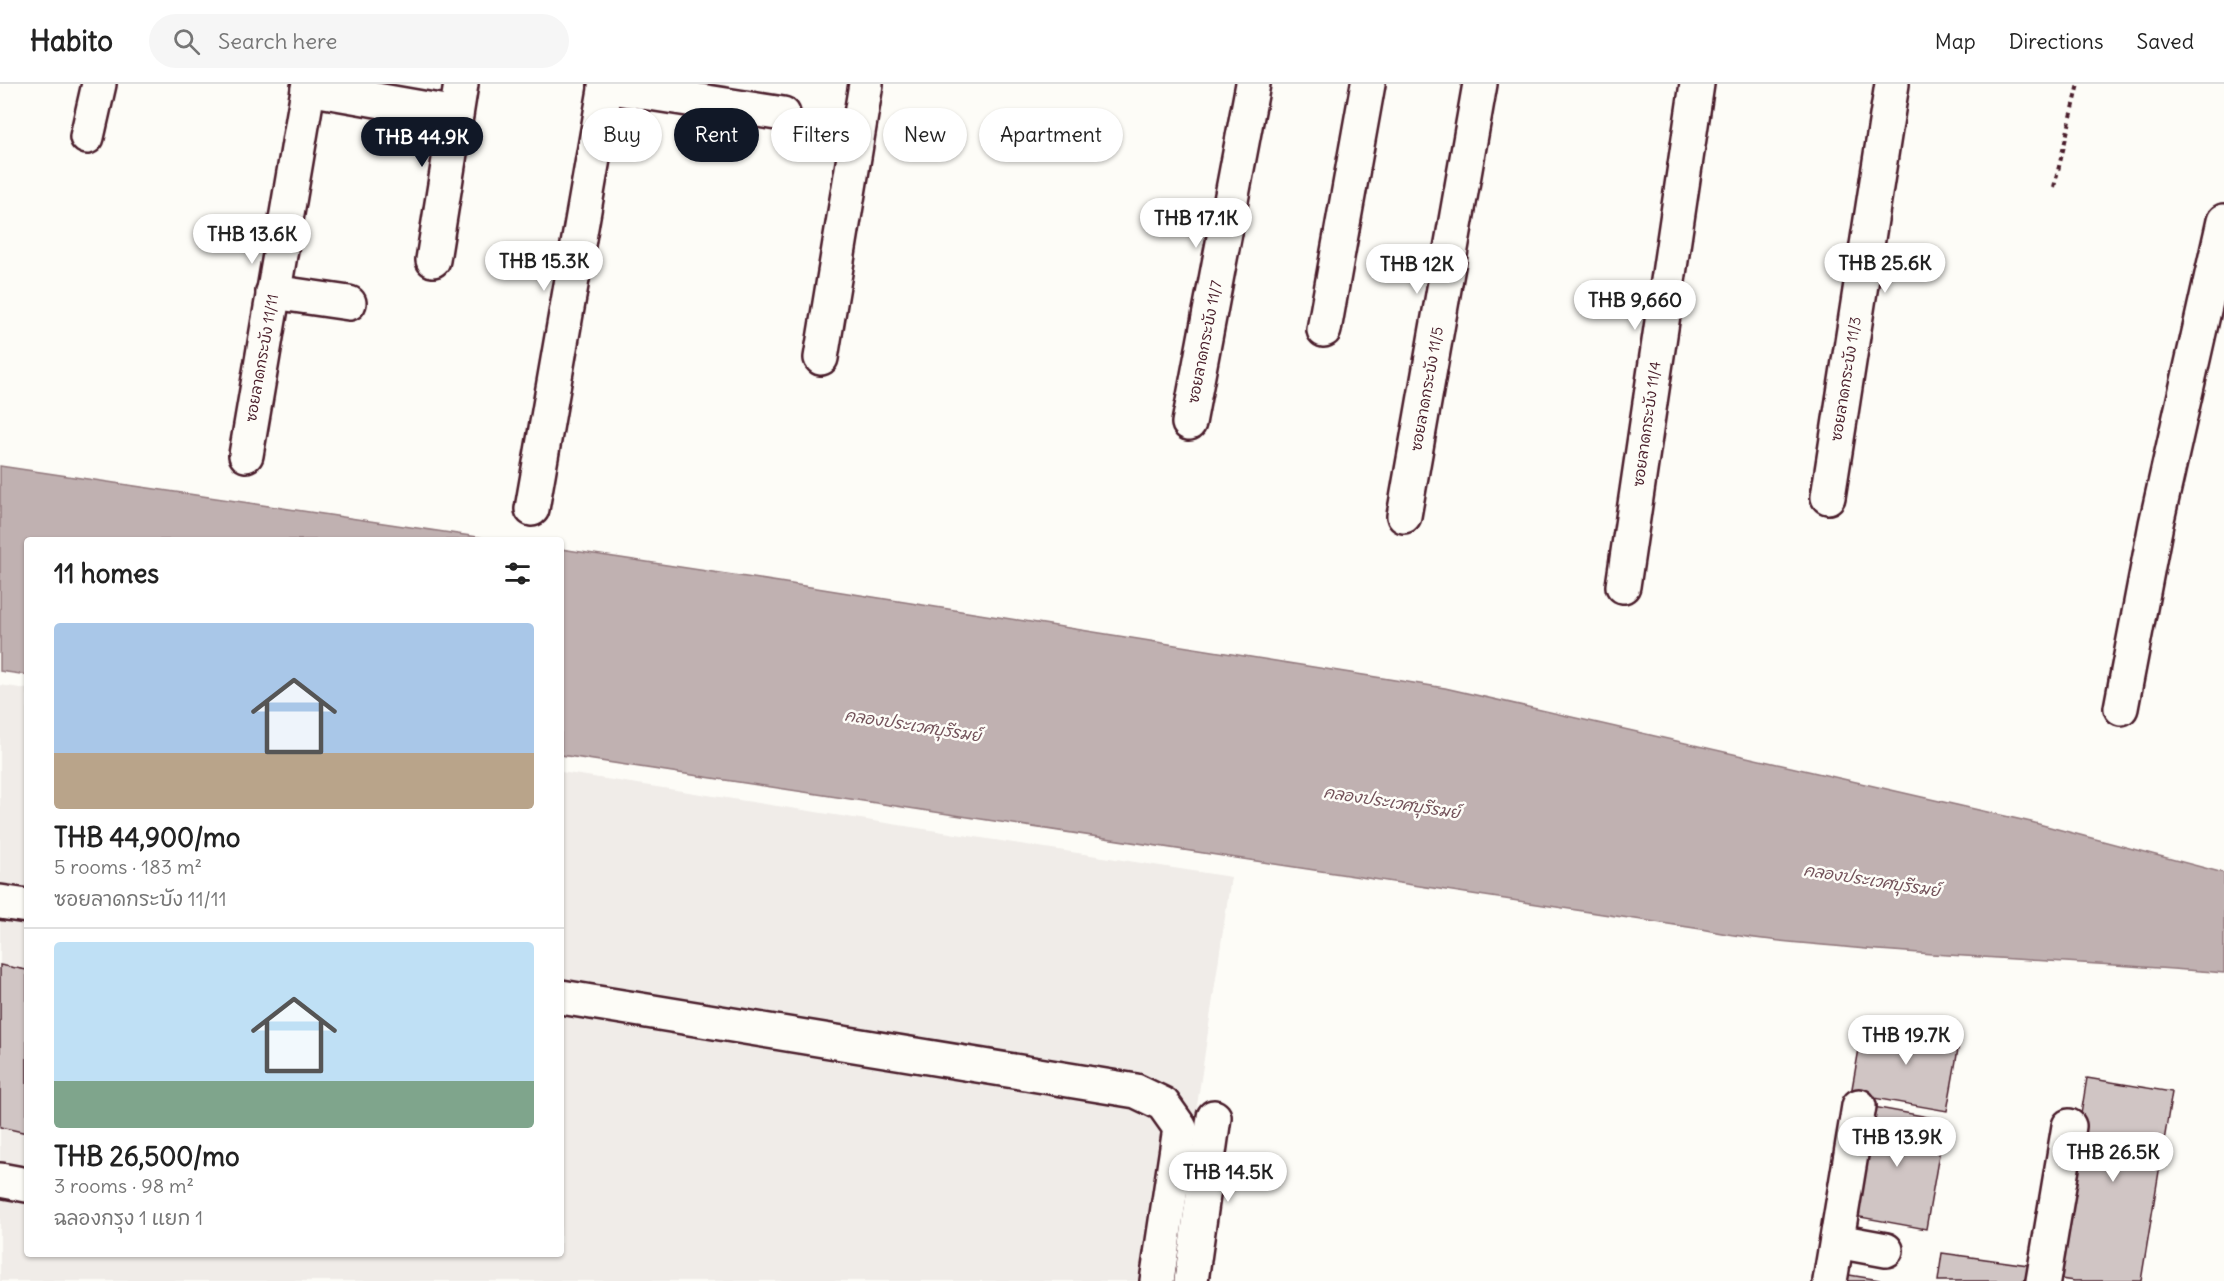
<!DOCTYPE html>
<html lang="en">
<head>
<meta charset="utf-8">
<style>
  :root { --surface:#fff; --page:#f6f6f6; --text:#222; --muted:#767676; --line:#e0e0e0; --accent:#111827 }
  body { margin:0; font-family:Delius,"Playpen Sans Thai",sans-serif; background:var(--page); color:var(--text); height:100vh; display:flex; flex-direction:column; font-size:22px; white-space:nowrap }
  * { box-sizing:border-box; margin:0 }
  p { font-size:20px; color:var(--muted) }
  .icon { flex:none; width:33px; height:33px; fill:none; stroke:currentColor; stroke-width:2; stroke-linecap:round; stroke-linejoin:round }
  .map { position:relative; flex:1; overflow:hidden }
  .details { position:absolute; left:24px; top:453px; width:540px; height:720px; display:flex; flex-direction:column; background:var(--surface); border-radius:6px; box-shadow:0 2px 4px #0004 }
  .details>* { flex:none }
  .hud { position:absolute; left:582px; top:24px; width:570px; height:54px; display:flex; gap:12px }
  .price { position:absolute; translate:-50% -51px; padding:0 14px; border-radius:21px; background:#fff; color:#222; font-size:20px; line-height:39px; filter:drop-shadow(0 2px 3px #0008) }
  .price::after { content:''; position:absolute; left:50%; top:36px; width:18px; height:14px; margin-left:-9px; background:inherit; clip-path:polygon(0 0,100% 0,50% 100%) }
  .price.current { background:var(--accent); color:#fff }
  ul { padding:0; list-style:none }
  li { display:grid; align-content:center; gap:12px; height:318px; padding:0 30px }
  li+li { border-top:2px solid var(--line) }
  li span { display:grid; place-items:center; height:186px; border-radius:6px; color:#555 }
  li>.icon { margin-inline-start:auto }
  span .icon { width:108px; height:108px; fill:#fffc; stroke-width:1 }
  li b { font-size:26px }
  h2 { display:flex; justify-content:space-between; align-items:center; height:72px; padding:0 30px; font-size:26px }
  .pill { padding:0 21px; border-radius:27px; background:var(--surface); box-shadow:0 2px 4px #0004; font-size:21px; line-height:54px }
  .pill.current { background:var(--accent); color:#fff }
  header { display:flex; align-items:center; gap:36px; box-sizing:border-box; height:84px; padding:0 30px; background:var(--surface); border-bottom:2px solid var(--line) }
  header strong { font-size:28px }
  nav { display:flex; gap:33px; margin-inline-start:auto; font-size:21px }
  .search { width:420px; height:54px; background:var(--page); display:flex; align-items:center; gap:15px; box-sizing:border-box; padding:0 21px; border-radius:33px; color:var(--muted); font-size:22px }
  .map>svg:first-child { display:block }
  .built { fill:#f0ece8 }
  .water { fill:#c0b1b1; stroke:#91777b; stroke-width:1.5 }
  .building { fill:#d0c5c4; stroke:#4a1f2b; stroke-width:1.5 }
  .lines { fill:none; stroke-linecap:round; stroke-linejoin:round }
  .minor-casing { stroke:#4a1f2b; stroke-width:38 }
  .path { stroke:#4a1f2b; stroke-width:4; stroke-dasharray:4.5 4.5; stroke-linecap:butt }
  .minor { stroke:#fdfcf7; stroke-width:33 }
  .labels { text-anchor:middle; stroke-width:5; stroke-linejoin:round; paint-order:stroke }
  .street-label { font-size:15px; fill:#4a1f2b; stroke:#fdfcf7 }
  .water-label { font-size:16px; font-style:italic; fill:#73525a; stroke:#fdfcf7 }
</style>
</head>
<body>
<header>
<strong>Habito</strong>
<div class="search"><svg class="icon" aria-label="search" viewBox="0 0 24 24"><circle cx="10" cy="10" r="6"/><path d="M15 15l6 6"/></svg>Search here</div>
<nav><a>Map</a><a>Directions</a><a>Saved</a></nav>
</header>
<div class="map">
<svg width="2224" height="1197" viewBox="0 0 2224 1197">
  <rect width="100%" height="100%" fill="#fdfcf7"/>
  <filter id="ink" filterUnits="userSpaceOnUse"><feTurbulence type="fractalNoise" baseFrequency=".0167" numOctaves="2"/><feDisplacementMap in="SourceGraphic" scale="12" xChannelSelector="R" yChannelSelector="G"/><feConvolveMatrix kernelMatrix="1 2 1 2 8 2 1 2 1" color-interpolation-filters="sRGB"/></filter>
  <g filter="url(#ink)">
    <!-- built -->
    <path class="built" d="M0,601L27,605V1170H561V688L1231,793L1171,1197H0Z"/>
    <!-- water -->
    <g class="water">
      <path d="M0,382L498,456H27V591L0,587Z"/>
      <path d="M561,465L779,498L1445,604L2031,738L2224,789V889C2101,878 1978,875 1855,864C1803,859 1752,856 1701,845L561,671Z"/>
    </g>
    <!-- building -->
    <g class="building">
      <path d="M0,881L27,886V1049L0,1043Z"/>
      <path d="M1864,937L1960,954L1947,1027L1851,1010Z"/>
      <path d="M2087,994L2172,1008L2141,1197H2074L2054,1194Z"/>
      <path d="M1868,1022L1945,1036L1926,1145L1849,1131Z"/>
      <path d="M1942,1169L2028,1181L2025,1197H1938Z"/>
      <path d="M1837,1189L1886,1197H1836Z"/>
    </g>
    <g class="lines">
      <defs>
        <g id="minor">
          <path d="M605,2L783,30"/>
          <path d="M308,4L456,30"/>
          <path d="M87,53L99,0"/>
          <path d="M433,176L461,0"/>
          <path d="M273,208L349,219"/>
          <path d="M1324,246L1368,0"/>
          <path d="M821,274L866,0"/>
          <path d="M1189,339L1253,0"/>
          <path d="M246,371L309,0"/>
          <path d="M1828,413L1892,0"/>
          <path d="M532,425L606,0"/>
          <path d="M1404,432L1480,0"/>
          <path d="M1623,502L1697,0"/>
          <path d="M2121,624L2156,440L2224,137"/>
          <path d="M0,818L27,822"/>
          <path d="M561,913L1136,1007L1163,1020L1180,1044L1157,1197"/>
          <path d="M0,1096L27,1101"/>
          <path d="M1837,1157L1886,1166"/>
          <path d="M1191,1197L1214,1033"/>
          <path d="M1830,1197L1859,1022"/>
          <path d="M2043,1197L2069,1042"/>
        </g>
      </defs>
      <!-- minor casing -->
      <use href="#minor" class="minor-casing"/>
      <!-- path -->
      <path class="path" d="M2054,103L2079,0"/>
      <!-- minor -->
      <use href="#minor" class="minor"/>
    </g>
  </g>
  <g class="labels">
    <!-- street labels -->
    <g class="street-label">
      <text transform="translate(1205 258) rotate(-79)" y="5">ซอยลาดกระบัง 11/7</text>
      <text transform="translate(262 274) rotate(-80)" y="5">ซอยลาดกระบัง 11/11</text>
      <text transform="translate(1846 295) rotate(-81)" y="5">ซอยลาดกระบัง 11/3</text>
      <text transform="translate(1427 305) rotate(-80)" y="5">ซอยลาดกระบัง 11/5</text>
      <text transform="translate(1647 340) rotate(-82)" y="5">ซอยลาดกระบัง 11/4</text>
    </g>
    <!-- water labels -->
    <g class="water-label">
      <text transform="translate(913 641) rotate(9)" y="6">คลองประเวศบุรีรมย์</text>
      <text transform="translate(1392 718) rotate(9)" y="6">คลองประเวศบุรีรมย์</text>
      <text transform="translate(1872 796) rotate(9)" y="6">คลองประเวศบุรีรมย์</text>
    </g>
  </g>
</svg>
<b class="price current" style="left:422px;top:84px">THB 44.9K</b>
<b class="price" style="left:1196px;top:165px">THB 17.1K</b>
<b class="price" style="left:252px;top:181px">THB 13.6K</b>
<b class="price" style="left:544px;top:208px">THB 15.3K</b>
<b class="price" style="left:1885px;top:210px">THB 25.6K</b>
<b class="price" style="left:1417px;top:211px">THB 12K</b>
<b class="price" style="left:1635px;top:247px">THB 9,660</b>
<b class="price" style="left:1906px;top:982px">THB 19.7K</b>
<b class="price" style="left:1897px;top:1084px">THB 13.9K</b>
<b class="price" style="left:2113px;top:1099px">THB 26.5K</b>
<b class="price" style="left:1228px;top:1119px">THB 14.5K</b>
<div class="hud">
<a class="pill">Buy</a>
<a class="pill current">Rent</a>
<a class="pill">Filters</a>
<a class="pill">New</a>
<a class="pill">Apartment</a>
</div>
<section class="details">
<h2>11 homes<svg class="icon" aria-label="filters" viewBox="0 0 24 24"><path d="M4 7h16M4 17h16"/><circle cx="9" cy="7" r="2"/><circle cx="15" cy="17" r="2"/></svg></h2>
<ul>
<li><span style="background:linear-gradient(#a9c7e8 70%,#b9a48a 0)"><svg class="icon" aria-label="home" viewBox="0 0 24 24"><path d="M3 11l9-7 9 7M6 9v11h12V9"/></svg></span><div><b>THB 44,900/mo</b><p>5 rooms · 183 m²</p><p>ซอยลาดกระบัง 11/11</p></div></li>
<li><span style="background:linear-gradient(#bfe0f5 75%,#7fa58c 0)"><svg class="icon" aria-label="home" viewBox="0 0 24 24"><path d="M3 11l9-7 9 7M6 9v11h12V9"/></svg></span><div><b>THB 26,500/mo</b><p>3 rooms · 98 m²</p><p>ฉลองกรุง 1 แยก 1</p></div></li>
</ul>
</section>
</div>
</body>
</html>
